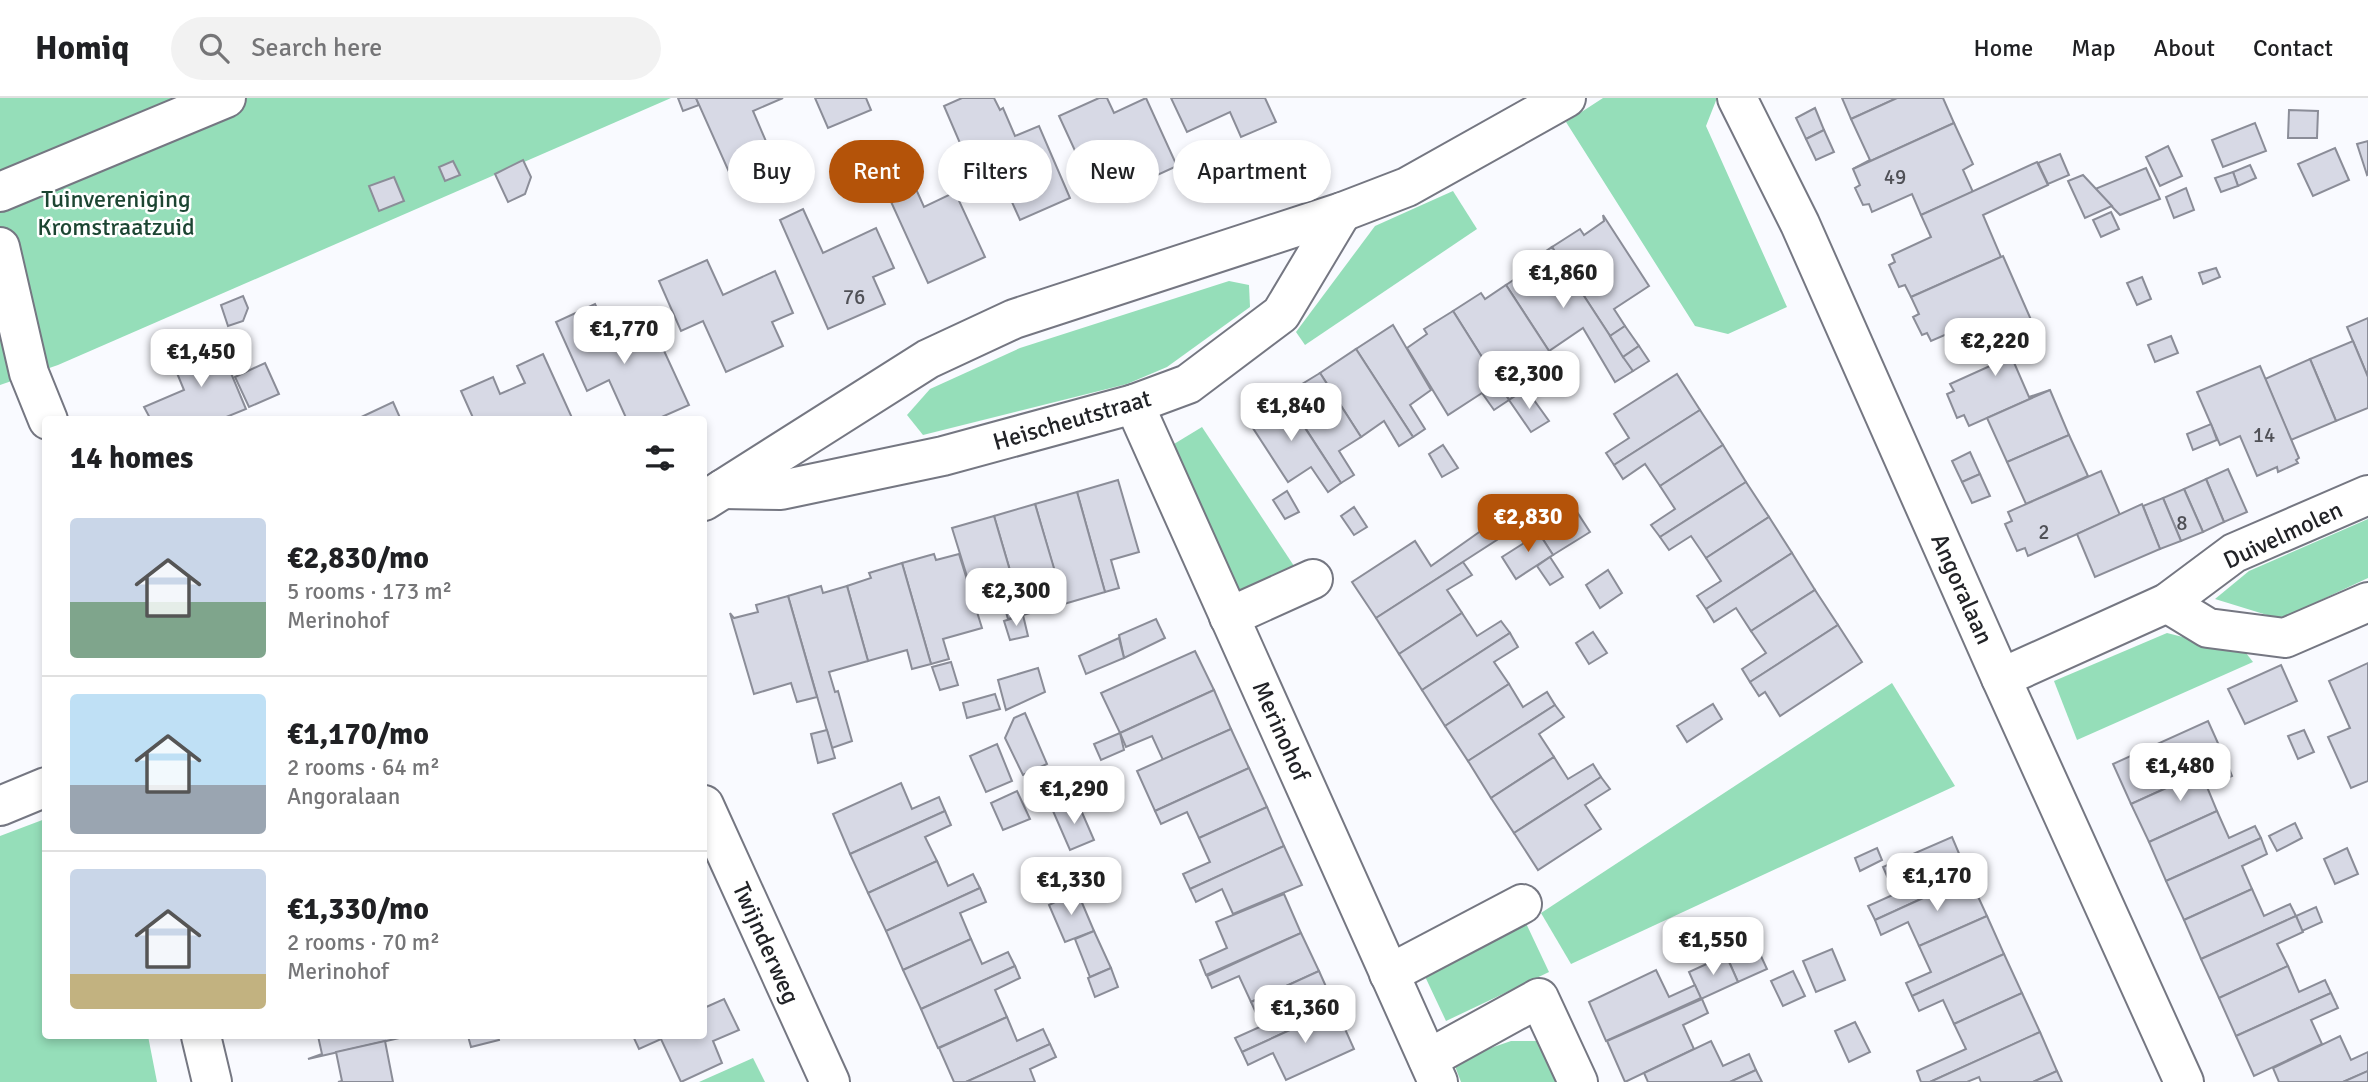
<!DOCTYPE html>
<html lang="en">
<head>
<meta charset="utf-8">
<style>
  :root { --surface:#fff; --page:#f2f2f2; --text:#202124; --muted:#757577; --line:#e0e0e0; --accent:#b45309 }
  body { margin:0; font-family:Signika,sans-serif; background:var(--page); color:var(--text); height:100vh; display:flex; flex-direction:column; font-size:26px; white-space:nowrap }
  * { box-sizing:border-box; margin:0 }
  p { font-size:23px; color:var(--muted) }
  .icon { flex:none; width:38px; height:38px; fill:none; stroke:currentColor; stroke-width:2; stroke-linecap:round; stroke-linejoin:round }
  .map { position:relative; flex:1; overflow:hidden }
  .panel { position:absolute; left:42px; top:318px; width:665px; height:623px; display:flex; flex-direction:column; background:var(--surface); border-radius:7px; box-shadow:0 4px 10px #0003 }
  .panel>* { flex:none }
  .banner { position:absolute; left:728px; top:42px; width:665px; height:63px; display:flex; gap:14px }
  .price { position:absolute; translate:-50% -60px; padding:0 16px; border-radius:14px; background:#fff; color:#222; font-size:23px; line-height:46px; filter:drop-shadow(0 2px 4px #0008) }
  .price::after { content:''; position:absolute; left:50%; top:42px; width:21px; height:16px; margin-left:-10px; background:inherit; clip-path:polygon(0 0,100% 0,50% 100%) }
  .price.active { background:var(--accent); color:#fff }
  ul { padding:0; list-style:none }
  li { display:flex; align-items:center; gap:21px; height:175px; padding:0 28px }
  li+li { border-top:2px solid var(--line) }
  li span { display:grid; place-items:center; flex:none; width:196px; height:140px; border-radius:7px; color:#555 }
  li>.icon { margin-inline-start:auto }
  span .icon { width:84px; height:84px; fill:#fffc; stroke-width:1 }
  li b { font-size:30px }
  h2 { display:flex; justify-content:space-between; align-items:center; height:84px; padding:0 28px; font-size:30px }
  .pill { padding:0 24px; border-radius:32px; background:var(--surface); box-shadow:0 4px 10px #0003; font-size:24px; line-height:63px }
  .pill.active { background:var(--accent); color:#fff }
  header { display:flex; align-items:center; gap:42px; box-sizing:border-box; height:98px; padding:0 35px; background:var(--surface); border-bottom:2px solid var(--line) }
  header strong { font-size:33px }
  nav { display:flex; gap:38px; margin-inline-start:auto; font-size:24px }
  .search { width:490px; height:63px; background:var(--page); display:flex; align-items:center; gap:18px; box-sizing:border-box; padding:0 24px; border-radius:38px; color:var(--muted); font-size:26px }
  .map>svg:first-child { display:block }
  .green { fill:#95deb9 }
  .building { fill:#d7d9e5; stroke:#8b8d98; stroke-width:2 }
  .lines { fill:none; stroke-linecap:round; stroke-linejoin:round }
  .minor-casing { stroke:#757782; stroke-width:42 }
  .minor { stroke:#fff; stroke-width:38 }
  .labels { text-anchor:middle; stroke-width:5; stroke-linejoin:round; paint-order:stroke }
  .number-label { font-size:21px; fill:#4f5056 }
  .park-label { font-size:24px; fill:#1c4532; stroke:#fff }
  .street-label { font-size:24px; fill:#222327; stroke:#fff }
</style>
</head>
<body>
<header>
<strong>Homiq</strong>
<div class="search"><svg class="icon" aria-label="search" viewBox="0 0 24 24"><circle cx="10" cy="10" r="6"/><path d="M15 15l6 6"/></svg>Search here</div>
<nav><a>Home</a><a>Map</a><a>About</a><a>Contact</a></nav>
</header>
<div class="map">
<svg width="2368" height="984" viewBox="0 0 2368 984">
  <rect width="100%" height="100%" fill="#f9faff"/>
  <!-- green -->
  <g class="green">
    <path d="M0,0H671L58,267L0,287Z"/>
    <path d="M1603,0H1717L1706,28L1787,209L1728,236L1695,228L1566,24Z"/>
    <path d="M1453,93L1477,131L1305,247L1296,234L1375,128Z"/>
    <path d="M1229,183L1249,187L1250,209L1167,269L1127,286L923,337L907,317L930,291L1020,250Z"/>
    <path d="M1202,329L1298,474L1241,501L1174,346Z"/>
    <path d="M2368,421V480L2280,521L2215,501L2249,473Z"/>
    <path d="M2167,535L2246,555L2253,564L2077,642L2054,583Z"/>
    <path d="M1892,585L1955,688L1571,866L1541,815Z"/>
    <path d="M45,721L46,938H148L157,984H0V738Z"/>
    <path d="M1524,821L1549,874L1446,923L1421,870Z"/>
    <path d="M1511,943H1539L1556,984H1461L1453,963Z"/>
    <path d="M753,960L765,984H699Z"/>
  </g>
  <!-- building -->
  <g class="building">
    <path d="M678,0H696L699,7L683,13Z"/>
    <path d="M696,0H783L753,13L771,55L729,74Z"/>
    <path d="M815,0H866L871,12L828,30Z"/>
    <path d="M962,0H994L1000,12L1003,10L1015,38L1039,28L1070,100L1020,122L1003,84L981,94L944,8Z"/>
    <path d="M1099,0H1107L1114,15L1146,0L1177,68L1129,90L1118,66L1089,83L1059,18Z"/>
    <path d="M1171,0H1265L1276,24L1241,39L1230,14L1187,34Z"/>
    <path d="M1842,0H1897L1851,21Z"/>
    <path d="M1897,0H1943L1954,25L1853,71L1870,62L1851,21Z"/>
    <path d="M1815,10L1824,32L1806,41L1796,20Z"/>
    <path d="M2289,12L2318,13L2317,40H2288Z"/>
    <path d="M1954,25L1973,66L1963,72L1973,94L1921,117L1912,96L1872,114L1869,106L1863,107L1855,90L1860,87L1853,71Z"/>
    <path d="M2255,25L2266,53L2223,69L2212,42Z"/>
    <path d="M1824,32L1834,54L1816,62L1806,41Z"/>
    <path d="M2368,43V76L2367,77L2357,46Z"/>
    <path d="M2168,48L2182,78L2160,88L2146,59Z"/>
    <path d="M2335,50L2349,82L2313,98L2298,66Z"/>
    <path d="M2060,56L2069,77L2048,86L2038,65Z"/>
    <path d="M523,62L531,79L525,96L508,104L495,76Z"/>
    <path d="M903,62L924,109L955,94L985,159L928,185L877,73Z"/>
    <path d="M453,63L460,77L445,83L439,69Z"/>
    <path d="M2037,64L2048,87L1983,117L2001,159L1911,199L1905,187L1899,189L1889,167L1895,164L1892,157L1931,139L1921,117Z"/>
    <path d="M2250,67L2256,80L2238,88L2233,74Z"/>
    <path d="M2146,70L2160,101L2120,117L2095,91Z"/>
    <path d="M2233,74L2238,88L2221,94L2215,80Z"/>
    <path d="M2083,77L2112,108L2085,120L2068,83Z"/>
    <path d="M394,79L404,103L379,113L369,88Z"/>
    <path d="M2186,90L2194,112L2174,120L2166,99Z"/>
    <path d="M803,111L823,155L876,130L894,170L873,179L885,206L828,231L780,122Z"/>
    <path d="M2111,114L2119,131L2101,139L2093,122Z"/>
    <path d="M1603,117L1649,188L1614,211L1625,228L1610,238L1552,149L1580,131L1584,137L1604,123Z"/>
    <path d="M1552,149L1633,273L1615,284L1583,230L1549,253L1506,187L1527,173L1524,168Z"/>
    <path d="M2003,158L2032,224L1980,247L1970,226L1931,243L1927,235L1922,237L1913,219L1919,216L1911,199Z"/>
    <path d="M707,162L723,197L775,173L793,215L772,224L783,248L726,274L703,223L681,233L659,183Z"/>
    <path d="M2216,170L2220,179L2203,186L2199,175Z"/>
    <path d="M2142,179L2151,201L2137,207L2127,185Z"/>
    <path d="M1506,187L1549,253L1515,275L1526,291L1509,302L1453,213L1481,195L1485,201Z"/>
    <path d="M243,198L248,210L243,223L228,228L221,207Z"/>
    <path d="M595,206L614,248L654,231L689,307L655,322H627L609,282L587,293L556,224Z"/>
    <path d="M1453,213L1509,302L1494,312L1482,295L1448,317L1407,250L1427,236L1424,231Z"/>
    <path d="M2368,220V279L2347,229Z"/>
    <path d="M2032,224L2042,247L2012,260L2029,299L2050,292L1969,328L1964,317L1957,320L1947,296L1954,293L1950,286L1990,268L1980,247Z"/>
    <path d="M1393,227L1431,292L1410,307L1425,331L1413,339L1356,251Z"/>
    <path d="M1625,228L1639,248L1623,259L1610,238Z"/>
    <path d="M2171,238L2178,255L2155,264L2148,247Z"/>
    <path d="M2353,243L2368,279V310L2336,323L2310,261Z"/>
    <path d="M218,244L246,311L219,322H151L144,309L184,292L172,263Z"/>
    <path d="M1639,248L1649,263L1633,273L1623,259Z"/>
    <path d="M1356,251L1413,339L1399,348L1384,323L1361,339L1320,275Z"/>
    <path d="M543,256L573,322H474L461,293L493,279L500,296L525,285L517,268Z"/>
    <path d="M2310,261L2336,323L2291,342L2265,281Z"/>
    <path d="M265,265L279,296L249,309L235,279Z"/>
    <path d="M2260,268L2299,360L2296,362L2298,365L2278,374L2277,369L2257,378L2240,338L2220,347L2197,294Z"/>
    <path d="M1320,275L1361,339L1339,353L1354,377L1341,385L1284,297Z"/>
    <path d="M1677,276L1700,312L1614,367L1606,355L1629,340L1614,316Z"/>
    <path d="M1526,291L1549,323L1531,334L1509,302Z"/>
    <path d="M2050,292L2069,337L2007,364L1987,320Z"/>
    <path d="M1284,298L1341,385L1328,394L1311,369L1288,384L1247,321Z"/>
    <path d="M393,304L401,322H355Z"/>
    <path d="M1700,312L1723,347L1660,388L1645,366L1623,381L1614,367Z"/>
    <path d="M2211,326L2217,342L2193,352L2187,336Z"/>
    <path d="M2069,337L2088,378L2026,406L2007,364Z"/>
    <path d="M1443,347L1458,370L1442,379L1429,356Z"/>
    <path d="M1723,347L1746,384L1660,439L1651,427L1675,411L1660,388Z"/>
    <path d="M1970,354L1980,376L1962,384L1952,363Z"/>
    <path d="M2228,371L2247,414L2224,424L2206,381Z"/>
    <path d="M2101,373L2120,417L2028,458L2025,450L2017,453L2005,426L2012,423L2008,414Z"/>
    <path d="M1980,376L1990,398L1972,405L1962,384Z"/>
    <path d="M2206,381L2224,424L2203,434L2184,391Z"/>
    <path d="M1118,382L1139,454L1111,462L1119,490L1105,494L1077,394Z"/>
    <path d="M1746,384L1769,419L1706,460L1691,438L1669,452L1660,439Z"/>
    <path d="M2184,391L2203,434L2181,443L2163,400Z"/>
    <path d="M1287,393L1299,414L1285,421L1273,402Z"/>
    <path d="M1077,394L1105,494L1064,506L1035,406Z"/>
    <path d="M1566,397L1590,434L1553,457L1529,420Z"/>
    <path d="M2163,400L2181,443L2160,451L2143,408Z"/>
    <path d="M1035,406L1056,477L1028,484L1037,513L1023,517L994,418Z"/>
    <path d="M2142,406L2160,451L2095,479L2077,436Z"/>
    <path d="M1354,409L1367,429L1354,437L1341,418Z"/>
    <path d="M1509,413L1520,427L1376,520L1352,484L1415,443L1431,468Z"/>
    <path d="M994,418L1023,517L1008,521L1000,493L974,501L952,430Z"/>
    <path d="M1769,419L1792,455L1706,511L1697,498L1721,483L1706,460Z"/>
    <path d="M1535,429L1553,457L1516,481L1502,459L1524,445L1520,439Z"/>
    <path d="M1792,455L1815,492L1751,533L1736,510L1714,524L1706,511Z"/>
    <path d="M934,456L936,462L959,456L982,530L943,541L949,561L931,566L902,465Z"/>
    <path d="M1550,459L1563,479L1550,487L1537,468Z"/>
    <path d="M1463,464L1472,477L1447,492L1462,515L1399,556L1376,520Z"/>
    <path d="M902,465L931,566L912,571L907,552L868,563L847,488L871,480L869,475Z"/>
    <path d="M1608,472L1622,495L1600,510L1586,487Z"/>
    <path d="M821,488L823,495L847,488L868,563L829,574L835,594L838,593L852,643L832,650L788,498Z"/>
    <path d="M1815,492L1838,527L1750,584L1742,571L1766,555L1751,533Z"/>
    <path d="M788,498L817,599L797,604L791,585L754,596L730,515L734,520L758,514L756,507Z"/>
    <path d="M1462,515L1477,538L1501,523L1510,535L1422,592L1399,556Z"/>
    <path d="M1023,517L1028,538L1010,542L1004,523Z"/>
    <path d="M1156,521L1165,540L1124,560L1119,537Z"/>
    <path d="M1838,527L1862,564L1780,618L1765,594L1759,598L1750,584Z"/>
    <path d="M1593,534L1607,555L1589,566L1576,545Z"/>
    <path d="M1510,535L1518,549L1494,564L1509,586L1445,628L1422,592Z"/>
    <path d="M1119,540L1124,560L1086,576L1079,558Z"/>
    <path d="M1195,553L1214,592L1120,635L1101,595Z"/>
    <path d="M951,564L958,587L940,592L932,569Z"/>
    <path d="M2368,565V683L2351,690L2328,639L2350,630L2329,583Z"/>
    <path d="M2281,567L2297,603L2245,626L2228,591Z"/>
    <path d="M1038,570L1045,594L1006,612L998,582Z"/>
    <path d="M1509,586L1523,609L1547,594L1555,607L1468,663L1445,628Z"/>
    <path d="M1214,592L1231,631L1163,662L1152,638L1126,649L1120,635Z"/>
    <path d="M995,596L1000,611L967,620L963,605Z"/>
    <path d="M1713,606L1722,621L1687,644L1677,628Z"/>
    <path d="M1555,607L1564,619L1539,636L1554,659L1491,700L1468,663Z"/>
    <path d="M1025,615L1047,666L1023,677L1005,640L1014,620Z"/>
    <path d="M2208,623L2226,663L2131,706L2113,666Z"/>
    <path d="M1231,631L1249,670L1155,713L1137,673Z"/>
    <path d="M827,632L835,660L818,665L811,636Z"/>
    <path d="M2304,632L2314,654L2298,661L2288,638Z"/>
    <path d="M1120,635L1124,652L1101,662L1094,646Z"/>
    <path d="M997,646L1012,683L986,694L970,658Z"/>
    <path d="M1554,659L1568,681L1593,666L1601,679L1514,735L1491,700Z"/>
    <path d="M2226,663L2232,678L2207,689L2217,713L2149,744L2131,706Z"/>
    <path d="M1249,670L1267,709L1199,740L1187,714L1161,726L1155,713Z"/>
    <path d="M1601,679L1610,691L1585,707L1601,731L1538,772L1514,735Z"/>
    <path d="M901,685L912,711L939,699L945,713L850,756L833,716Z"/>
    <path d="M1017,693L1030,721L1003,732L991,705Z"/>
    <path d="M1077,703L1094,742L1070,752L1053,713Z"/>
    <path d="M1267,709L1284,748L1190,791L1183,776L1210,764L1199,740Z"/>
    <path d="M945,713L951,727L925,739L937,763L868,795L850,756Z"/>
    <path d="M2217,713L2229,740L2255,728L2261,740L2166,783L2149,744Z"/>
    <path d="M2295,725L2302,740L2277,753L2269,738Z"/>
    <path d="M1952,739L1969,779L1875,822L1868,808L1895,796L1883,769Z"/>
    <path d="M2261,740L2267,756L2242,768L2252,791L2184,822L2166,783Z"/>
    <path d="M1284,748L1302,787L1233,816L1222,791L1196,804L1190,791Z"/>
    <path d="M1877,750L1882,762L1860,773L1855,760Z"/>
    <path d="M2347,750L2358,776L2335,786L2324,761Z"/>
    <path d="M937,763L948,788L973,776L980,790L886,833L868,795Z"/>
    <path d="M1969,779L1987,818L1919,848L1908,824L1881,837L1875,822Z"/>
    <path d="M980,790L986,804L960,815L971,841L903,872L886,833Z"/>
    <path d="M2252,791L2264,818L2290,806L2296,818L2201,861L2184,822Z"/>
    <path d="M1077,793L1094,833L1065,844L1049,807Z"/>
    <path d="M1284,796L1301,835L1206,877L1200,862L1227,850L1216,824Z"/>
    <path d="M2316,809L2322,824L2302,833L2296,818Z"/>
    <path d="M1987,818L2004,856L1912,898L1906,885L1931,874L1919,848Z"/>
    <path d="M2296,818L2303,834L2277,846L2288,868L2219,900L2201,861Z"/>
    <path d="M1094,833L1111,870L1090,879L1075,841Z"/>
    <path d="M1301,835L1319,873L1251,904L1239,878L1212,890L1207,878Z"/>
    <path d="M971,841L982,866L1008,854L1015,868L921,911L903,872Z"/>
    <path d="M1754,843L1767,871L1738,884L1726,857Z"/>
    <path d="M1832,851L1845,882L1816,894L1803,863Z"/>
    <path d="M2004,856L2022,895L1954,926L1943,902L1919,913L1912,898Z"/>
    <path d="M1726,857L1738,884L1701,901L1689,874Z"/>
    <path d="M1015,868L1020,880L995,892L1007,919L938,950L921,911Z"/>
    <path d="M2288,868L2299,894L2325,882L2331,895L2236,938L2219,900Z"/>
    <path d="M1111,870L1118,889L1095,899L1088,880Z"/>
    <path d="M1656,872L1669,899L1695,887L1701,900L1606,943L1589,904Z"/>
    <path d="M1319,873L1336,911L1242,954L1235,940L1262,928L1251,904Z"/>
    <path d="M1793,873L1805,898L1783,908L1771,883Z"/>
    <path d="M2022,895L2040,934L1930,984H1921L1917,973L1966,951L1954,926Z"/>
    <path d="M2331,895L2338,910L2311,922L2322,946L2254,978L2236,938Z"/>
    <path d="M724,901L739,932L713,943L722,965L681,984L661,941L639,951L633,938H704V910Z"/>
    <path d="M1702,901L1708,915L1683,927L1694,951L1625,984L1607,943Z"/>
    <path d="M1336,911L1354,951L1286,982L1273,955L1248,967L1242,954Z"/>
    <path d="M1007,919L1017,943L1043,931L1050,946L966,984H954L939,950Z"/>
    <path d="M1855,924L1870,954L1849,964L1835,933Z"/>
    <path d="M2040,934L2057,973L2033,984H1981L1979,979L1967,984H1930Z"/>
    <path d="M318,938H408L308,961L322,956Z"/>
    <path d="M468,938H498L499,942L471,949Z"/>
    <path d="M2340,938L2351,962L2368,954V973L2343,984H2279L2273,970Z"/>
    <path d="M385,943L393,984H338L342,983L336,954Z"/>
    <path d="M1711,943L1723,968L1749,956L1756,972L1730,984H1648L1644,975Z"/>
    <path d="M1050,946L1056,959L1030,971L1035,984H966Z"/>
    <path d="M1756,972L1762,984H1730Z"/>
    <path d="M2057,973L2062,984H2033Z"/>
    <path d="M2368,973V984H2343Z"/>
  </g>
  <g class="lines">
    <defs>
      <g id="minor">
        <path d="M1737,0L1800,126L2001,580L2184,984"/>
        <path d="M0,94L226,0"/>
        <path d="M0,149L29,275L48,322"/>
        <path d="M1134,306L1438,984"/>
        <path d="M723,391L781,392L943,358L1134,306L1188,286L1281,216L1342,114"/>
        <path d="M704,403L928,261L1014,221L1342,114L1407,89L1566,0"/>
        <path d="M2167,505L2208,530L2285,540L2368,504"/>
        <path d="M1229,519L1313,481"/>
        <path d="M2001,580L2167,505L2234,455L2368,397"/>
        <path d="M704,707L830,984"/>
        <path d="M0,708L46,689"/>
        <path d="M1389,876L1522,806"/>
        <path d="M201,938L212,984"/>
        <path d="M1428,961L1539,900L1578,984"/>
      </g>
    </defs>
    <!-- minor casing -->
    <use href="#minor" class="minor-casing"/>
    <!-- minor -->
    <use href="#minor" class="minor"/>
  </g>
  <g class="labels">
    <!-- number labels -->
    <g class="number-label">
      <text x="1895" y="86">49</text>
      <text x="854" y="206">76</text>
      <text x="2264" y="344">14</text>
      <text x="2182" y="432">8</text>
      <text x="2044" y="441">2</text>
    </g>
    <!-- park labels -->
    <g class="park-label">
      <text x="116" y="109">Tuinvereniging<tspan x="116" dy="28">Kromstraatzuid</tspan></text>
    </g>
    <!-- street labels -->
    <g class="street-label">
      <text transform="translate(1072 322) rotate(-16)" y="8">Heischeutstraat</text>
      <text transform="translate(2283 437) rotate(-25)" y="8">Duivelmolen</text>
      <text transform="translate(1962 491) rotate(66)" y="8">Angoralaan</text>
      <text transform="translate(1281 633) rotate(66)" y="8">Merinohof</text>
      <text transform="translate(766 845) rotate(66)" y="8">Twijnderweg</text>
    </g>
  </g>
</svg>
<b class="price" style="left:1563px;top:212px">€1,860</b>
<b class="price" style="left:624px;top:268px">€1,770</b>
<b class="price" style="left:1995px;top:280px">€2,220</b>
<b class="price" style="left:201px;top:291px">€1,450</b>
<b class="price" style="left:1529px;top:313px">€2,300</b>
<b class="price" style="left:1291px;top:345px">€1,840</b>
<b class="price active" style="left:1528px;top:456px">€2,830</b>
<b class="price" style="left:1016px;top:530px">€2,300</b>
<b class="price" style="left:2180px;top:705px">€1,480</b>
<b class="price" style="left:1074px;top:728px">€1,290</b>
<b class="price" style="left:1937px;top:815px">€1,170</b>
<b class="price" style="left:1071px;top:819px">€1,330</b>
<b class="price" style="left:1713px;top:879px">€1,550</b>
<b class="price" style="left:1305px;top:947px">€1,360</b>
<div class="banner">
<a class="pill">Buy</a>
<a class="pill active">Rent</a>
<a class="pill">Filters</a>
<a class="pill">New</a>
<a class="pill">Apartment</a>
</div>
<section class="panel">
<h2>14 homes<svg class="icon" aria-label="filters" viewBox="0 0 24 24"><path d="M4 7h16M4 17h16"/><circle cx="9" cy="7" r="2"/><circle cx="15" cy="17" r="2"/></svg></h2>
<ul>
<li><span style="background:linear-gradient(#c9d6e8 60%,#7fa58c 0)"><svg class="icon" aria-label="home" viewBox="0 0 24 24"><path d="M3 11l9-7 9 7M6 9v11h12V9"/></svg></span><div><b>€2,830/mo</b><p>5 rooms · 173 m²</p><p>Merinohof</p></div></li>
<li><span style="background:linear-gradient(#bfe0f5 65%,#9aa5b1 0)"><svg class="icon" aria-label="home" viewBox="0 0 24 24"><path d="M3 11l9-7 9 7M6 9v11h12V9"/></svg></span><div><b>€1,170/mo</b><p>2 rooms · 64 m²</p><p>Angoralaan</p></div></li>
<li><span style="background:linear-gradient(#c9d6e8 75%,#c2b280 0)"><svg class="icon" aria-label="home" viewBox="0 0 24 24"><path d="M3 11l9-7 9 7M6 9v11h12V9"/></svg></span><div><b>€1,330/mo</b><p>2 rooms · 70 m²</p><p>Merinohof</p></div></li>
</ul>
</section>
</div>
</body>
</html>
